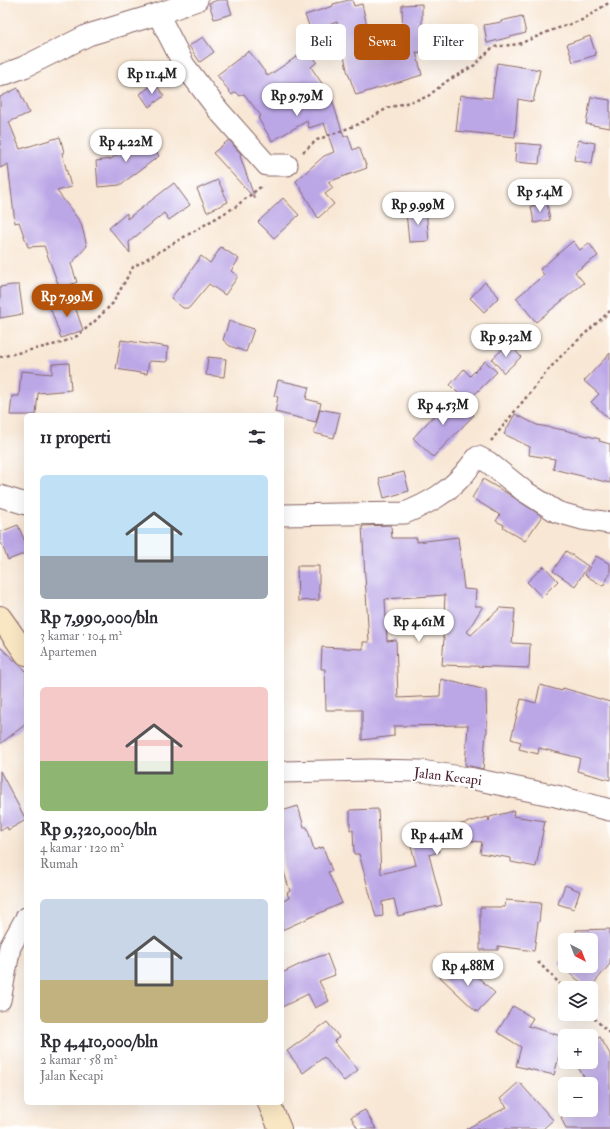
<!DOCTYPE html>
<html lang="id">
<head>
<meta charset="utf-8">
<style>
  :root { --surface:#fff; --page:#f7f7f7; --text:#2b2b33; --muted:#7c7c81; --accent:#b45309 }
  body { margin:0; font-family:"IM FELL Double Pica",serif; background:var(--page); color:var(--text); height:100vh; display:flex; flex-direction:column; font-size:15px; white-space:nowrap }
  * { box-sizing:border-box; margin:0 }
  p { font-size:13px; color:var(--muted) }
  .icon { flex:none; width:22px; height:22px; fill:none; stroke:currentColor; stroke-width:2; stroke-linecap:round; stroke-linejoin:round }
  .map { position:relative; flex:1; overflow:hidden }
  .sheet { position:absolute; left:24px; top:413px; width:260px; height:692px; display:flex; flex-direction:column; background:var(--surface); border-radius:6px; box-shadow:0 4px 16px #0002 }
  .sheet>* { flex:none }
  .hud { position:absolute; left:296px; top:24px; width:254px; height:36px; display:flex; gap:8px }
  .needle { width:26px; rotate:138deg }
  .tools { position:absolute; left:558px; top:933px; display:grid; gap:8px }
  .tools a { display:grid; place-items:center; width:40px; height:40px; border-radius:6px; background:var(--surface); box-shadow:0 4px 16px #0002; font-size:20px }
  .price { position:absolute; translate:-50% -34px; padding:0 9px; border-radius:14px; background:#fff; color:#222; font-size:13px; line-height:26px; filter:drop-shadow(0 1px 2px #0008) }
  .price::after { content:''; position:absolute; left:50%; top:24px; width:12px; height:9px; margin-left:-6px; background:inherit; clip-path:polygon(0 0,100% 0,50% 100%) }
  .price.on { background:var(--accent); color:#fff }
  ul { padding:0; list-style:none }
  li { display:grid; align-content:center; gap:8px; height:212px; padding:0 16px }
  li span { display:grid; place-items:center; height:124px; border-radius:6px; color:#555 }
  li>.icon { margin-inline-start:auto }
  span .icon { width:72px; height:72px; fill:#fffc; stroke-width:1 }
  li b { font-size:17px }
  h2 { display:flex; justify-content:space-between; align-items:center; height:48px; padding:0 16px; font-size:17px }
  .chip { padding:0 14px; border-radius:6px; background:var(--surface); box-shadow:0 4px 16px #0002; font-size:14px; line-height:36px }
  .chip.on { background:var(--accent); color:#fff }
  .map>svg:first-child { display:block }
  .building { fill:#bca7e6 }
  .lines { fill:none; stroke-linecap:round; stroke-linejoin:round }
  .street-casing { stroke:#876566; stroke-width:23 }
  .secondary-casing { stroke:#876566; stroke-width:24 }
  .path { stroke:#876566; stroke-width:2.5; stroke-dasharray:3 3; stroke-linecap:butt }
  .street { stroke:#fff; stroke-width:21 }
  .secondary { stroke:#f9e7c3; stroke-width:22 }
  .labels { text-anchor:middle; stroke-width:4; stroke-linejoin:round; paint-order:stroke }
  .street-label { font-size:14px; fill:#4a1f2b; stroke:#fff }
</style>
</head>
<body>
<div class="map">
<svg width="610" height="1129" viewBox="0 0 610 1129">
  <rect width="100%" height="100%" fill="#fff"/>
  <filter id="ink" filterUnits="userSpaceOnUse"><feTurbulence type="fractalNoise" baseFrequency=".025" numOctaves="2"/><feDisplacementMap in="SourceGraphic" scale="8" xChannelSelector="R" yChannelSelector="G"/><feConvolveMatrix kernelMatrix="1 2 1 2 8 2 1 2 1" color-interpolation-filters="sRGB"/></filter>
  <filter id="wash" filterUnits="userSpaceOnUse"><feTurbulence type="fractalNoise" baseFrequency=".012" numOctaves="4" result="noise"/><feDisplacementMap in="SourceGraphic" scale="16" xChannelSelector="R" yChannelSelector="G"/><feGaussianBlur stdDeviation="0.9" result="paint"/><feColorMatrix in="noise" values="0 0 0 0 0 0 0 0 0 0 0 0 0 0 0 0 0 1.4 0 .05"/><feComposite in="paint" operator="in"/></filter>
  <g filter="url(#wash)">
    <rect width="100%" height="100%" fill="#f8e7d4"/>
    <g id="blocks">
      <!-- building -->
      <g class="building">
        <path d="M218,0H227L232,14L214,19L209,3Z"/>
        <path d="M349,0H352L354,6L362,4L373,52L403,44L402,5L422,4V32L446,36L442,54L435,55L416,52L422,75L356,95L347,70L337,22L311,31L305,15L333,6V4Z"/>
        <path d="M522,16L526,33L487,43L484,25L502,22L501,21Z"/>
        <path d="M590,36L596,55L573,62L567,44Z"/>
        <path d="M203,37L214,52L200,62L189,46Z"/>
        <path d="M308,49L317,62L311,67L331,97L344,137L348,135L353,150L359,147L367,168L328,182L333,188L325,194L334,204L318,218L296,181L324,156L334,152L324,123L309,128L307,121L272,141L258,118L261,116L244,94L240,96L236,92L232,95L217,75L249,51L268,76Z"/>
        <path d="M497,63L540,70L533,102L518,99L515,137L456,131L460,95L492,98Z"/>
        <path d="M155,83L164,96L149,107L140,94Z"/>
        <path d="M18,88L29,113L9,122L20,149L60,137L64,152L62,153L71,187L57,191L81,223L87,246L71,264L77,282L60,289L44,246L28,247L19,222L15,223L8,164L0,168V97Z"/>
        <path d="M591,97L610,100V128L586,124Z"/>
        <path d="M144,135L159,156L120,185L98,187L96,161L111,159Z"/>
        <path d="M229,140L241,154L240,156L255,199L213,153Z"/>
        <path d="M578,140L595,143L592,164L574,160Z"/>
        <path d="M516,143L541,145L539,164L515,162Z"/>
        <path d="M218,180L228,202L207,212L197,189Z"/>
        <path d="M174,183L190,205L169,220L164,213L129,242L130,253L109,228L127,213V219Z"/>
        <path d="M283,198L299,215L274,238L258,222Z"/>
        <path d="M547,203L550,220L534,223L531,206Z"/>
        <path d="M426,210L429,241L409,242L406,212Z"/>
        <path d="M573,241L580,250L589,243L598,256L575,272L584,283L536,322L516,298L544,275L540,269Z"/>
        <path d="M221,247L239,259L231,271L238,276L225,295L209,284L189,308H183L171,298L186,278L201,256L210,263Z"/>
        <path d="M485,282L499,297L484,312L470,298Z"/>
        <path d="M12,285H19L23,314L0,318V287Z"/>
        <path d="M72,298L83,330L61,338L50,307Z"/>
        <path d="M229,321L254,329L246,352L230,346L223,340Z"/>
        <path d="M121,340L168,347L167,362L149,361L147,374L116,369Z"/>
        <path d="M509,343L521,357L504,373L492,359Z"/>
        <path d="M610,353V420L591,402L599,394L584,381Z"/>
        <path d="M208,357L226,359L224,377L206,375Z"/>
        <path d="M485,361L497,372L467,402L450,385L464,369L470,376Z"/>
        <path d="M69,363L71,390L38,393L36,415H10L12,396H19L21,371L52,374V364Z"/>
        <path d="M278,380L309,387L306,399L321,403L316,422L275,412L278,397L274,396Z"/>
        <path d="M453,395L474,415L433,457L413,438Z"/>
        <path d="M320,409L340,413L334,438L314,433Z"/>
        <path d="M515,414L537,425L564,430L600,439L599,441L610,444V483L553,469L555,459L529,455L530,447L504,434Z"/>
        <path d="M404,472L409,491L384,498L379,478Z"/>
        <path d="M483,479L510,495L542,516L525,541L503,527L504,525L496,521L500,515L472,498Z"/>
        <path d="M18,525L26,544V553L8,560L0,540V532Z"/>
        <path d="M391,525L392,538H417V542L458,537L464,589L476,590L475,606H483L467,632L471,635L500,608L515,609L512,643L530,644L529,668L442,665L444,638H443L445,595L385,599L387,641L396,640L398,698L440,696L441,679L486,690L487,733H486L483,769L465,765L468,725L394,726V736L362,740V710H326L325,669H321L322,647L363,649V642H369L362,526Z"/>
        <path d="M566,551L588,566L575,586L553,571Z"/>
        <path d="M596,556L610,564V574L603,586L585,575Z"/>
        <path d="M297,566H319V600L298,601Z"/>
        <path d="M544,566L558,581L542,597L527,582Z"/>
        <path d="M0,647L26,671V724L0,744Z"/>
        <path d="M540,685L562,691L563,688L610,702V780L577,771L580,758L539,748L538,754L519,749L521,742L511,739L521,699L536,703Z"/>
        <path d="M0,771L26,820L8,830L7,827L0,831Z"/>
        <path d="M298,806L304,827H307L314,850L323,847L332,871L328,872L342,903L282,930V902L289,898L287,893L290,891L282,866V811Z"/>
        <path d="M378,809L381,874L416,865L409,838L488,817L489,821L490,817L514,811L513,816L545,821L536,867L511,862V858L480,853L482,842L435,838L439,852L429,855L442,905L398,916L394,899L382,902L383,916L376,917L359,854H354L353,830H350V810Z"/>
        <path d="M565,885L580,891L574,909L558,904Z"/>
        <path d="M506,900L541,903L539,922H538L534,951L498,946V950H480V907H505Z"/>
        <path d="M610,929V964L590,988H588L558,964L565,956V966H591V940H576V930Z"/>
        <path d="M327,954L335,975L319,981L329,1001L315,1008L308,994L282,1007V973L309,960Z"/>
        <path d="M452,963L464,975L469,969L495,993L477,1012L439,976Z"/>
        <path d="M513,1006L533,1018L528,1026L564,1037L554,1075L516,1066L521,1047L497,1032Z"/>
        <path d="M327,1022L339,1037L334,1041L358,1070L344,1081L324,1057L303,1073L287,1051Z"/>
        <path d="M600,1037L610,1054V1129H566L561,1117L574,1110H591V1084H588L575,1062H591V1042Z"/>
        <path d="M519,1082L553,1120L543,1129H466L507,1107L500,1099Z"/>
        <path d="M365,1110L376,1129H358L351,1117Z"/>
      </g>
    </g>
  </g>
  <g filter="url(#ink)">
    <use href="#blocks" fill-opacity="0" stroke="#876566" stroke-width="1"/>
    <g class="lines">
      <defs>
        <g id="street">
          <path d="M158,14L184,65L219,111L267,165H287"/>
          <path d="M0,76L24,67L88,35L158,14L197,0"/>
          <path d="M0,496L26,504"/>
          <path d="M282,515L405,513C429,503 447,493 464,474C469,468 473,462 478,457L488,462L524,491L557,512L582,519L610,523"/>
          <path d="M282,772L370,770L421,771L474,779L556,796L610,810"/>
          <path d="M0,1000L10,947L26,918"/>
        </g>
        <g id="secondary">
          <path d="M0,617L26,654"/>
          <path d="M269,1103L280,1129"/>
        </g>
      </defs>
      <!-- street casing -->
      <use href="#street" class="street-casing"/>
      <!-- secondary casing -->
      <use href="#secondary" class="secondary-casing"/>
      <!-- path -->
      <g class="path">
        <path d="M303,152L317,140L359,124L388,108L427,97L447,81L475,65L493,47L519,44L550,31L582,20L610,2"/>
        <path d="M0,357L61,343L77,336L94,322L113,303L133,267L235,207L263,185"/>
        <path d="M491,441L549,369L565,352L610,311"/>
        <path d="M538,962L565,989"/>
        <path d="M590,1014L610,1034"/>
      </g>
      <!-- street -->
      <use href="#street" class="street"/>
      <!-- secondary -->
      <use href="#secondary" class="secondary"/>
    </g>
  </g>
  <g class="labels">
    <!-- street labels -->
    <g class="street-label">
      <text transform="translate(448 776) rotate(7)" y="5">Jalan Kecapi</text>
    </g>
  </g>
</svg>
<div class="tools">
<a><svg class="needle" viewBox="-14 -14 28 28"><path d="M0-13l5 13h-10z" fill="#e53935"/><path d="M0 13l5-13h-10z" fill="#7c7c81"/></svg></a>
<a><svg class="icon" aria-label="layers" viewBox="0 0 24 24"><path d="M12 4l9 5-9 5-9-5zM3 14l9 5 9-5"/></svg></a>
<a>+</a>
<a>−</a>
</div>
<b class="price" style="left:152px;top:95px">Rp 11.4M</b>
<b class="price" style="left:297px;top:117px">Rp 9.79M</b>
<b class="price" style="left:126px;top:163px">Rp 4.22M</b>
<b class="price" style="left:540px;top:213px">Rp 5.4M</b>
<b class="price" style="left:418px;top:226px">Rp 9.99M</b>
<b class="price on" style="left:67px;top:318px">Rp 7.99M</b>
<b class="price" style="left:506px;top:358px">Rp 9.32M</b>
<b class="price" style="left:443px;top:426px">Rp 4.53M</b>
<b class="price" style="left:419px;top:643px">Rp 4.61M</b>
<b class="price" style="left:437px;top:856px">Rp 4.41M</b>
<b class="price" style="left:468px;top:987px">Rp 4.88M</b>
<div class="hud">
<a class="chip">Beli</a>
<a class="chip on">Sewa</a>
<a class="chip">Filter</a>
</div>
<section class="sheet">
<h2>11 properti<svg class="icon" aria-label="filters" viewBox="0 0 24 24"><path d="M4 7h16M4 17h16"/><circle cx="9" cy="7" r="2"/><circle cx="15" cy="17" r="2"/></svg></h2>
<ul>
<li><span style="background:linear-gradient(#bfe0f5 65%,#9aa5b1 0)"><svg class="icon" aria-label="home" viewBox="0 0 24 24"><path d="M3 11l9-7 9 7M6 9v11h12V9"/></svg></span><div><b>Rp 7,990,000/bln</b><p>3 kamar · 104 m²</p><p>Apartemen</p></div></li>
<li><span style="background:linear-gradient(#f6c9c9 60%,#8fb573 0)"><svg class="icon" aria-label="home" viewBox="0 0 24 24"><path d="M3 11l9-7 9 7M6 9v11h12V9"/></svg></span><div><b>Rp 9,320,000/bln</b><p>4 kamar · 120 m²</p><p>Rumah</p></div></li>
<li><span style="background:linear-gradient(#c9d6e8 65%,#c2b280 0)"><svg class="icon" aria-label="home" viewBox="0 0 24 24"><path d="M3 11l9-7 9 7M6 9v11h12V9"/></svg></span><div><b>Rp 4,410,000/bln</b><p>2 kamar · 58 m²</p><p>Jalan Kecapi</p></div></li>
</ul>
</section>
</div>
</body>
</html>
